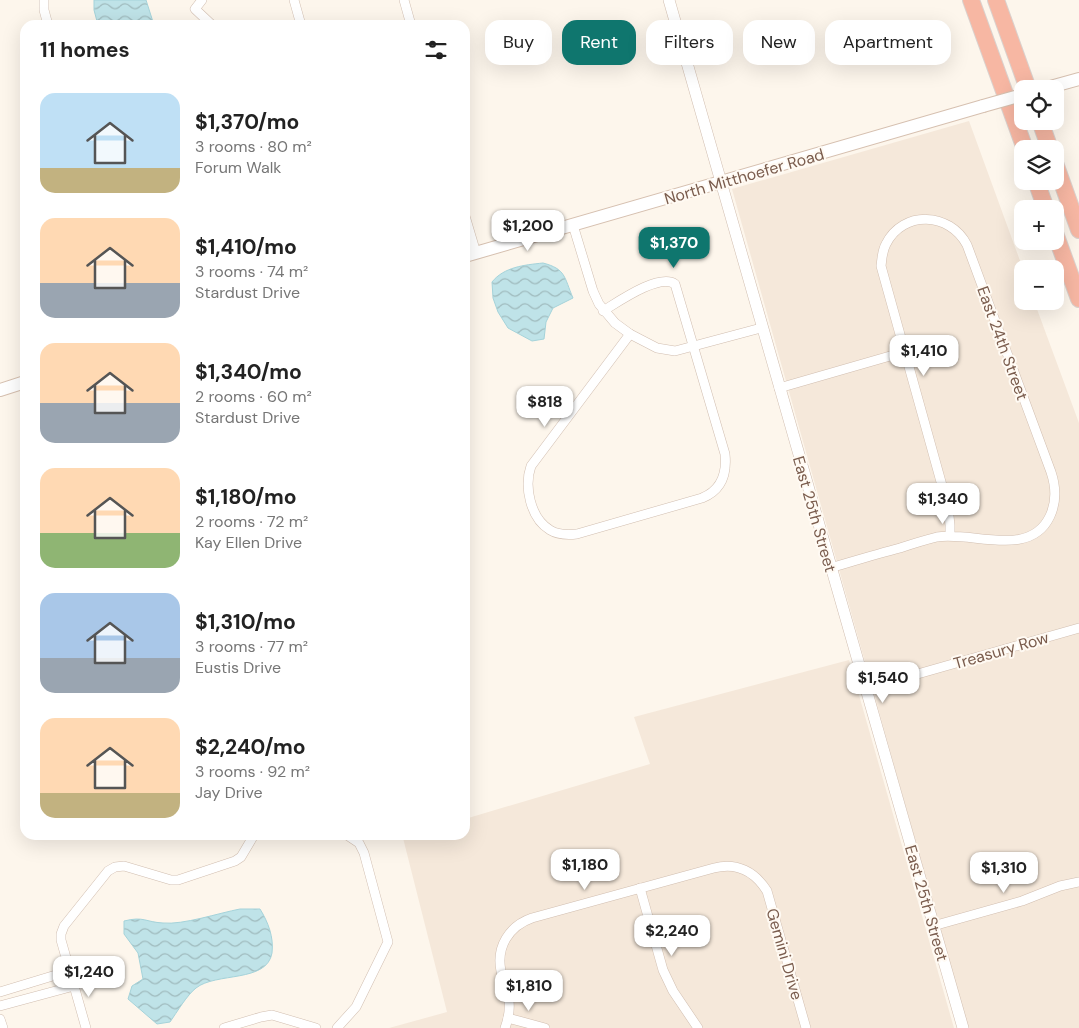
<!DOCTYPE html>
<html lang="en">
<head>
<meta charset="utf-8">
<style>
  :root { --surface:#fff; --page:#f6f6f6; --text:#222; --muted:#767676; --accent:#0f766e }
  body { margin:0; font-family:"DM Sans",sans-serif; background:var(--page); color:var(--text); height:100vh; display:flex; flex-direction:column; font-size:19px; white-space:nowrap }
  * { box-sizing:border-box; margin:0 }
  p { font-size:16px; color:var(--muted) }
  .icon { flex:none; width:28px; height:28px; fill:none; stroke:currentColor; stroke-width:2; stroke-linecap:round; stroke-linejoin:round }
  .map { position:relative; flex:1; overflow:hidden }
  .panel { position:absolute; left:20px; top:20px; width:450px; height:820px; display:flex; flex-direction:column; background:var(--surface); border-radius:15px; box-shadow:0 5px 20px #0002 }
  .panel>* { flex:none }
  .guide { position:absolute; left:485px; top:20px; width:475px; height:45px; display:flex; gap:10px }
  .fabs { position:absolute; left:1014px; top:80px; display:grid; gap:10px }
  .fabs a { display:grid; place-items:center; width:50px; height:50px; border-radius:10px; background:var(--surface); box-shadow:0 5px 20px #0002; font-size:25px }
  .price { position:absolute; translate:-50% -42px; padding:0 11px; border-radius:10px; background:#fff; color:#222; font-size:16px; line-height:32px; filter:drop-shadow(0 1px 2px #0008) }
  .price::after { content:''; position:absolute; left:50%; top:30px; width:15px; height:11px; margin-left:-8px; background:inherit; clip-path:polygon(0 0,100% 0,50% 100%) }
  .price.current { background:var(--accent); color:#fff }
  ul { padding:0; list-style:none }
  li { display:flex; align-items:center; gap:15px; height:125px; padding:0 20px }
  li span { display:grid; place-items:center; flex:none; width:140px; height:100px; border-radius:15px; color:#555 }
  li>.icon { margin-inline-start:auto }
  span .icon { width:60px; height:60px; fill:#fffc; stroke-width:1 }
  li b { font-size:21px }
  h2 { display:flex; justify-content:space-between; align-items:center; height:60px; padding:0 20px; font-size:21px }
  .tag { padding:0 18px; border-radius:15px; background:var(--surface); box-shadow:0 5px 20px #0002; font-size:18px; line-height:45px }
  .tag.current { background:var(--accent); color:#fff }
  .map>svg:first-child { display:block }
  .residential { fill:#f5e8da }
  .water { fill:url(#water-waves); stroke:#a5d3da }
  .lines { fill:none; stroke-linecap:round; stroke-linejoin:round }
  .minor-casing { stroke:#d1beb0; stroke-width:10 }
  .tertiary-casing { stroke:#d1beb0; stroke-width:12 }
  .secondary-casing { stroke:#d6c0b0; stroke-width:14 }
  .motorway-casing { stroke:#dad1cd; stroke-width:18 }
  .minor { stroke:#fff; stroke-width:9 }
  .tertiary { stroke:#fff; stroke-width:11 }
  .secondary { stroke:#fff; stroke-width:12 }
  .motorway { stroke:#f7b7a3; stroke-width:16 }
  .secondary-bridge-casing { stroke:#d6c0b0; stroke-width:14; stroke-linecap:butt }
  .secondary-bridge { stroke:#fff; stroke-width:12 }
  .labels { text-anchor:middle; stroke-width:4; stroke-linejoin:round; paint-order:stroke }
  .street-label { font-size:16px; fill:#7a5c4d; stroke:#fffaf3 }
</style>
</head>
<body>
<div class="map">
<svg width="1079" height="1028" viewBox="0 0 1079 1028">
  <defs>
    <pattern id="water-waves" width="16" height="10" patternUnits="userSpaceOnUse" patternTransform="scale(1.25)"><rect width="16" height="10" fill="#bfe3e8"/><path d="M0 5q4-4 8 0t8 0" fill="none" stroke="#a0bbbe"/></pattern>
  </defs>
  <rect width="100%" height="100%" fill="#fdf6ec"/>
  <!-- residential -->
  <g class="residential">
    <path d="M969,121L1023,269L1022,301H1034L1079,423V1028H968L732,189Z"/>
    <path d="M849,660L954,1028H389L447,1012L403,838L413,835H465V819L650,764L634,717Z"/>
  </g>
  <!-- water -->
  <g class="water">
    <path d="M94,0H146L154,25H98L94,10Z"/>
    <path d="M543,263C566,269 564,277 573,298L553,308L546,322L544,339L532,341L508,328L498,312L493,298L492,282C504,267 524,265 543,263Z"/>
    <path d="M240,909H260C268,922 274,937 272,953C267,983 216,972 196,988C187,995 177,1012 170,1022L157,1024L128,999L132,986L143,979L138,953L124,934V921C144,916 145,922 163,923C183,925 219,913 240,909Z"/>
  </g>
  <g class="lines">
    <defs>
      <g id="minor">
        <path d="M44,0V10L48,25"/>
        <path d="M202,0L195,9L212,25"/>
        <path d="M294,0L301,25"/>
        <path d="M404,0L411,25"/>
        <path d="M465,216L476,253"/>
        <path d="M573,225L593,291L599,304L615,323L630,334L657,348L675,351L761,328"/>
        <path d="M603,311C618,302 659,273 675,284L725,454C727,473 722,490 702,498L577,534C568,535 558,535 550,530C530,518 524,486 531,466L630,334"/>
        <path d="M779,388L904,352"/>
        <path d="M830,568C854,561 877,554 900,548C912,544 925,540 937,537C972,531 1030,559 1050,516C1057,501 1056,487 1051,472L967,245C950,212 903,210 886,244C882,251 882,259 881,266L948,507L950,525V536"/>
        <path d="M865,689L1079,628"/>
        <path d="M640,888L663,970L673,991L698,1028"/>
        <path d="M933,926L1022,901L1060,886L1079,882"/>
        <path d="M0,992L69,971"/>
        <path d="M0,1006L74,986"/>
        <path d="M508,1018L545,1028"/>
        <path d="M0,1019L3,1028"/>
        <path d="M86,1028L61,940V934L64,926L108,871L115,867L124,866L171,880H178L235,861L241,857L254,835"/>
        <path d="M224,1028L261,1017L272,1015L316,1028"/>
        <path d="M337,1028L356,1007L388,942L364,853L359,843L347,835"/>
        <path d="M505,1028C508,1020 510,1010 509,1001C508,991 503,981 501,971C496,947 509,926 532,918L714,868C737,862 755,872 767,891L806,1028"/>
      </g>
      <path id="tertiary" d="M669,0L963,1028"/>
      <g id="secondary">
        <path d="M1043,89L1079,79"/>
        <path d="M465,256L983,106"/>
        <path d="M0,390L25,382"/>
      </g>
      <g id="motorway">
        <path d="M971,0L1025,149"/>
        <path d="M996,0L1028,89"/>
        <path d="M1040,121L1050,149"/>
        <path d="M1055,163L1079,230"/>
        <path d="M1036,181L1046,209"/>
        <path d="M1055,233L1079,299"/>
      </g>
    </defs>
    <!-- minor casing -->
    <use href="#minor" class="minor-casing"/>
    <!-- tertiary casing -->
    <use href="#tertiary" class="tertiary-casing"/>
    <!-- secondary casing -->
    <use href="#secondary" class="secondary-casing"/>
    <!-- motorway casing -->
    <use href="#motorway" class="motorway-casing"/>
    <!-- minor -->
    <use href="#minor" class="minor"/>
    <!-- tertiary -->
    <use href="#tertiary" class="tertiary"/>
    <!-- secondary -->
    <use href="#secondary" class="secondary"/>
    <!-- motorway -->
    <use href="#motorway" class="motorway"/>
    <defs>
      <path id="secondary-bridge" d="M983,106L1022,95"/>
    </defs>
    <!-- secondary-bridge casing -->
    <use href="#secondary-bridge" class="secondary-bridge-casing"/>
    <!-- secondary-bridge -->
    <use href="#secondary-bridge" class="secondary-bridge"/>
  </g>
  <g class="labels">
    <!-- street labels -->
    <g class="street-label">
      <text transform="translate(744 176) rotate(-16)" y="6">North Mitthoefer Road</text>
      <text transform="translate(1003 343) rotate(70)" y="6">East 24th Street</text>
      <text transform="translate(815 514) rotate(74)" y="6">East 25th Street</text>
      <text transform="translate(1001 650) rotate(-16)" y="6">Treasury Row</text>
      <text transform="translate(927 903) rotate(74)" y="6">East 25th Street</text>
      <text transform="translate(785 954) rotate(74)" y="6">Gemini Drive</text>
    </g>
  </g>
</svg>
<div class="fabs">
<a><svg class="icon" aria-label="locate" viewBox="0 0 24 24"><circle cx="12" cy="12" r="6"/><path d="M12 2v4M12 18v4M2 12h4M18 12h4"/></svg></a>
<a><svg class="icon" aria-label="layers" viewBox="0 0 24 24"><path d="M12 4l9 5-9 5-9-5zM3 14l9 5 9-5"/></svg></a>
<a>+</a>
<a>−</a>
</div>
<b class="price" style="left:528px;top:252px">$1,200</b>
<b class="price current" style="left:674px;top:269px">$1,370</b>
<b class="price" style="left:924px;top:377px">$1,410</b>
<b class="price" style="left:545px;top:428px">$818</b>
<b class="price" style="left:943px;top:525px">$1,340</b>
<b class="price" style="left:883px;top:704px">$1,540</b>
<b class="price" style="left:585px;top:891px">$1,180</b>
<b class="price" style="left:1004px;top:894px">$1,310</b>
<b class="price" style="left:672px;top:957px">$2,240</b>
<b class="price" style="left:89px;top:998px">$1,240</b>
<b class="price" style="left:529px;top:1012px">$1,810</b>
<div class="guide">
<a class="tag">Buy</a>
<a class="tag current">Rent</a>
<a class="tag">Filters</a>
<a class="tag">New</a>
<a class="tag">Apartment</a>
</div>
<section class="panel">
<h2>11 homes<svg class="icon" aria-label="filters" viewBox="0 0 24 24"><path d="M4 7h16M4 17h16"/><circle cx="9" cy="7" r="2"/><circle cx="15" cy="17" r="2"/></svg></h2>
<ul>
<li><span style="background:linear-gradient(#bfe0f5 75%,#c2b280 0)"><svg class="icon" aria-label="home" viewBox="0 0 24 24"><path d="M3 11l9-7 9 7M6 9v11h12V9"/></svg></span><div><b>$1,370/mo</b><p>3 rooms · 80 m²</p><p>Forum Walk</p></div></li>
<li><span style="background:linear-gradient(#ffd9b3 65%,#9aa5b1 0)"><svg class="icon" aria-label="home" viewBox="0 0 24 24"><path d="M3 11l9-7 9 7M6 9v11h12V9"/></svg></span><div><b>$1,410/mo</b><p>3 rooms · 74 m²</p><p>Stardust Drive</p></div></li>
<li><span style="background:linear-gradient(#ffd9b3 60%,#9aa5b1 0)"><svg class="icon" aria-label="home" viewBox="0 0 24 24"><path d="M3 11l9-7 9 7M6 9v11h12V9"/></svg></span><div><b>$1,340/mo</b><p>2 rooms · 60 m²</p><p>Stardust Drive</p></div></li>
<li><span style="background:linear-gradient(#ffd9b3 65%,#8fb573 0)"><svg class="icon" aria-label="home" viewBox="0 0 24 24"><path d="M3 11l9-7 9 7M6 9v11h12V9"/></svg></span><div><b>$1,180/mo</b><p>2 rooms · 72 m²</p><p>Kay Ellen Drive</p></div></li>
<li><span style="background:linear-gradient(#a9c7e8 65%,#9aa5b1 0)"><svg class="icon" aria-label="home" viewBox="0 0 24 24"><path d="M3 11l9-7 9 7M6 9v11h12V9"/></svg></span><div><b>$1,310/mo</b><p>3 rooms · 77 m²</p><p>Eustis Drive</p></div></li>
<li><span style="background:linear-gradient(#ffd9b3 75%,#c2b280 0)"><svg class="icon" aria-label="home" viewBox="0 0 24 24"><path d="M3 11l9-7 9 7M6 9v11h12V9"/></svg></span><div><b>$2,240/mo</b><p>3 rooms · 92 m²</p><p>Jay Drive</p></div></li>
</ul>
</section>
</div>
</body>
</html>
